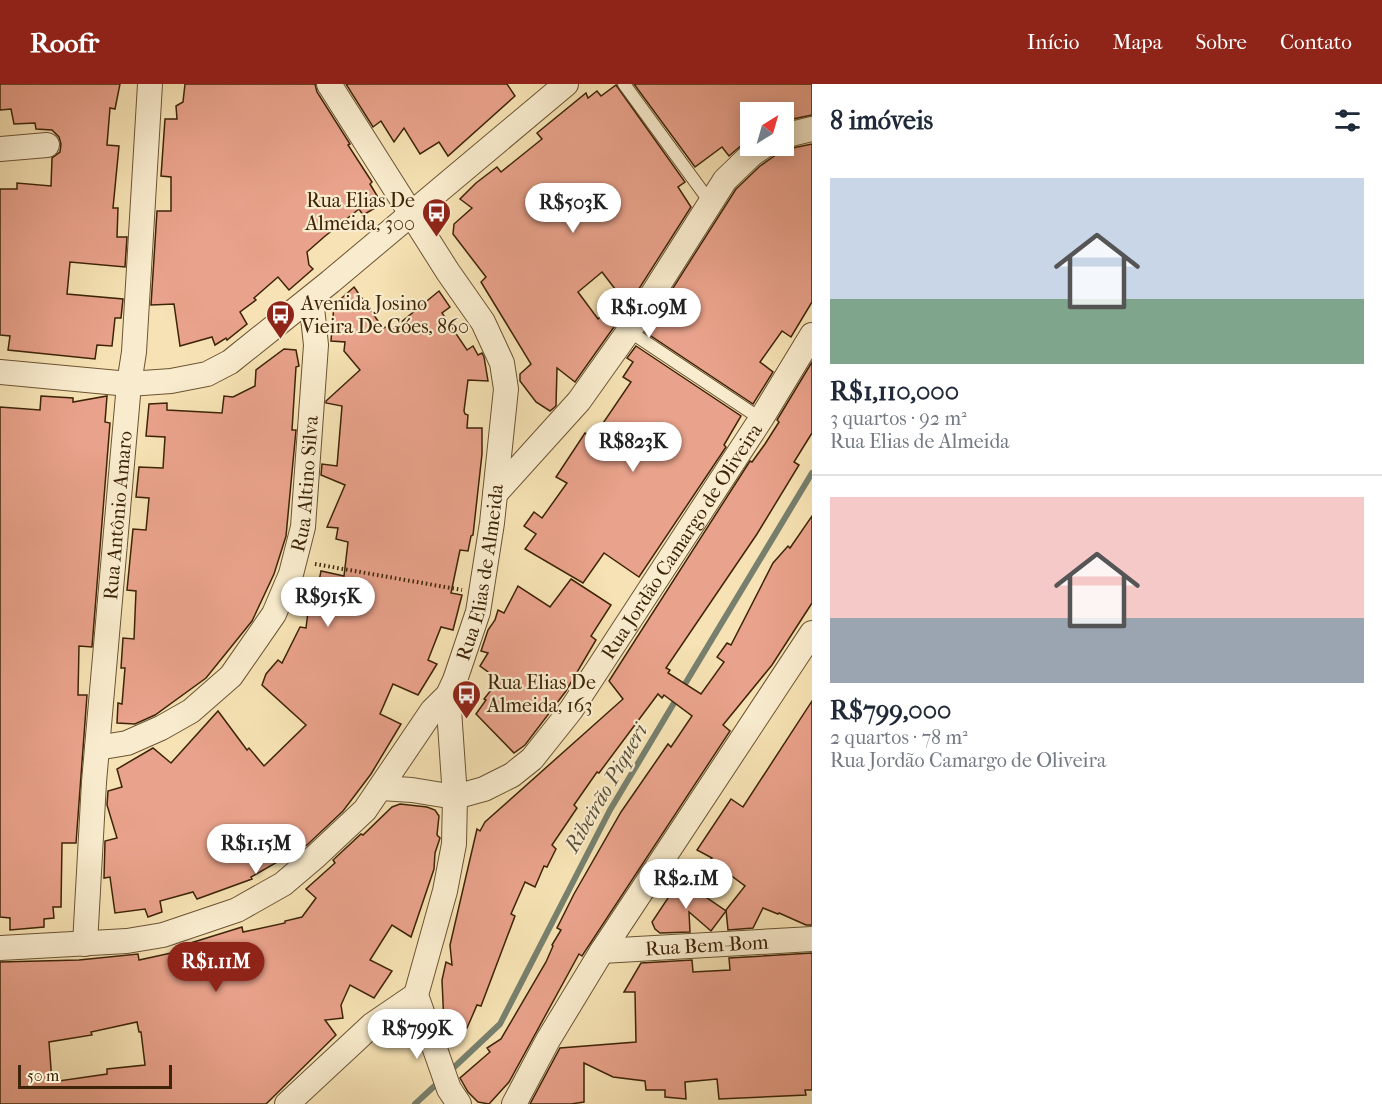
<!DOCTYPE html>
<html lang="pt">
<head>
<meta charset="utf-8">
<style>
  :root { --surface:#fff; --page:#f2f2f3; --text:#1f2937; --muted:#747a83; --line:#e0e1e3; --accent:#8f2418 }
  body { margin:0; font-family:"IM FELL French Canon",serif; background:var(--page); color:var(--text); height:100vh; display:flex; flex-direction:column; font-size:22px; white-space:nowrap }
  * { box-sizing:border-box; margin:0 }
  p { font-size:20px; color:var(--muted) }
  .icon { flex:none; width:33px; height:33px; fill:none; stroke:currentColor; stroke-width:2; stroke-linecap:round; stroke-linejoin:round }
  .map { position:relative; flex:1; overflow:hidden }
  .panel { display:flex; flex-direction:column; background:var(--surface); width:570px }
  .panel>* { flex:none }
  .needle { width:39px; rotate:37deg }
  .buttons { position:absolute; left:740px; top:18px; display:grid; gap:12px }
  .buttons a { display:grid; place-items:center; width:54px; height:54px; border-radius:0px; background:var(--surface); box-shadow:0 3px 15px #0003; font-size:30px }
  .scale { position:absolute; left:18px; bottom:15px; width:154px; box-sizing:border-box; padding-left:6px; border:3px solid #3d2408; border-top:0; font-size:16px; line-height:21px; white-space:nowrap; color:#3d2408; -webkit-text-stroke:4px #f9ecce; paint-order:stroke }
  .price { position:absolute; translate:-50% -51px; padding:0 14px; border-radius:21px; background:#fff; color:#222; font-size:20px; line-height:39px; filter:drop-shadow(0 2px 3px #0008) }
  .price::after { content:''; position:absolute; left:50%; top:36px; width:18px; height:14px; margin-left:-9px; background:inherit; clip-path:polygon(0 0,100% 0,50% 100%) }
  .price.current { background:var(--accent); color:#fff }
  ul { padding:0; list-style:none }
  li { display:grid; align-content:center; gap:12px; height:318px; padding:0 18px }
  li+li { border-top:2px solid var(--line) }
  li span { display:grid; place-items:center; height:186px; border-radius:0px; color:#555 }
  li>.icon { margin-inline-start:auto }
  span .icon { width:108px; height:108px; fill:#fffc; stroke-width:1 }
  li b { font-size:26px }
  h2 { display:flex; justify-content:space-between; align-items:center; height:72px; padding:0 18px; font-size:26px }
  header { display:flex; align-items:center; gap:36px; box-sizing:border-box; height:84px; padding:0 30px; background:var(--accent); color:#fff }
  header strong { font-size:28px }
  nav { display:flex; gap:33px; margin-inline-start:auto; font-size:21px }
  main { display:flex; flex:1; min-height:0 }
  .map>svg:first-child { display:block }
  .lines { fill:none; stroke-linecap:round; stroke-linejoin:round }
  .stream { stroke:#77806e; stroke-width:6 }
  .building { fill:#e9a28b; stroke:#3d2408; stroke-width:1.5; fill-rule:evenodd }
  .lane-casing { stroke:#6b5433; stroke-width:14 }
  .street-casing { stroke:#6b5433; stroke-width:26 }
  .path { stroke:#3d2408; stroke-width:4; stroke-dasharray:1.5 3; stroke-linecap:butt }
  .lane { stroke:#f9ecce; stroke-width:12 }
  .street { stroke:#f9ecce; stroke-width:24 }
  .labels { text-anchor:middle; stroke-width:4.5; stroke-linejoin:round; paint-order:stroke }
  .poi-label { font-size:20px; fill:#3d2408; stroke:#f9ecce; text-anchor:start }
  .street-label { font-size:20px; fill:#3d2408; stroke:#f9ecce }
  .water-label { font-size:21px; font-style:italic; fill:#5a523b; stroke:#f9ecce }
</style>
</head>
<body>
<header>
<strong>Roofr</strong>
<nav><a>Início</a><a>Mapa</a><a>Sobre</a><a>Contato</a></nav>
</header>
<main>
<div class="map">
<svg width="812" height="1020" viewBox="0 0 812 1020">
  <rect width="100%" height="100%" fill="#f6e2b4"/>
  <filter id="stains"><feTurbulence type="fractalNoise" baseFrequency=".00333" numOctaves="4"/><feColorMatrix values="0 0 0 0 .2 0 0 0 0 .09 0 0 0 0 .02 0 0 0 .5 -.17"/></filter>
  <radialGradient id="worn" r=".72"><stop offset=".6" stop-color="#630" stop-opacity="0"/><stop offset="1" stop-color="#630" stop-opacity=".3"/></radialGradient>
  <g class="lines">
    <!-- stream -->
    <g class="stream">
      <path d="M682,605L812,389"/>
      <path d="M448,989L500,940L610,726L677,614"/>
      <path d="M415,1020L441,996"/>
    </g>
  </g>
  <!-- building -->
  <g class="building">
    <path d="M0,0H120L115,25L110,24L107,61L119,62L113,124H118L117,153H127L125,183L70,178L67,210L123,215L121,234H115L112,262L97,261L95,275L8,266L10,252L0,251V105H17V99L51,102L52,74L60,68L61,60L59,53L52,46L36,45L35,39L14,40L11,25L0,26Z"/>
    <path d="M185,0H315L317,8L350,60L348,61L372,98L370,100L382,120L363,131L359,125L324,153L307,168L309,181L313,185L289,206L278,193L254,214L256,216L240,228L247,240L227,256L226,254L215,261L212,253L180,262L174,220L151,221L157,127H171V93L161,92L165,35H177L176,22L183,18Z"/>
    <path d="M346,0H507L515,12L448,72L439,58L420,70L404,44L394,58L381,37L373,43Z"/>
    <path d="M634,0H812V31L783,37V28H750V54L729,72L722,63L695,83Z"/>
    <path d="M616,1L685,98L678,103L691,123L621,233L575,298L557,284L556,322L550,327L536,318L520,297V290L531,280L481,198L486,193L453,150L454,140L472,124L460,115L476,99L497,83L501,88L542,55L537,49L586,9L588,14L597,7L601,12ZM602,188L622,214L598,235L578,208Z"/>
    <path d="M812,60V218L791,253L782,247L760,278L773,288L753,320L645,248L736,105L760,82L783,66Z"/>
    <path d="M354,203L383,244L386,243L389,248L439,207L450,223L442,229L467,266L473,262L478,271L482,269L484,273L488,297L468,296L464,327L465,330L468,331L467,344H482V370L473,451L471,452L468,467L460,466L451,509L462,511L453,546L441,543L428,576L437,580L418,611L393,600L380,630L401,640L371,690L343,727L307,761L251,793L252,795L197,815L193,808L160,817L162,828L148,833L145,825L115,829L110,793L104,794L105,757L117,754L107,721L108,707L122,703L117,685L153,664L171,679L218,627L247,666L249,664L264,682L306,641L262,601L266,590L278,576L282,579L300,543L306,544L312,495L319,497L321,487L344,492L348,458L336,455L338,444L327,443L345,401L321,391L322,380L337,382L342,322L326,319V317L360,286L344,267L345,258L331,257L334,221Z"/>
    <path d="M636,262L741,332L724,361L726,363L639,493L604,469L583,499L525,465L536,450L524,442L534,428L542,434L567,399L556,393L585,349L593,354L631,298L623,293L633,278L627,274Z"/>
    <path d="M284,265L296,266L299,282L296,283L292,346H296L286,452L274,490L252,537L206,594L155,631L135,640L117,639L118,619L122,620L125,584H121L123,554L134,555L136,507L127,506L133,445L146,446L149,414L136,413L139,383L163,384L165,353L146,352L149,320L167,319V326L222,329L224,312L233,313L255,302L256,286Z"/>
    <path d="M812,278V349L794,378L799,381L757,450L666,584L670,586L668,589L701,610L724,578L717,573L727,559L731,561L773,479L788,462L790,464L812,432V519L772,581L723,641L730,647L582,872L579,870L509,998L489,1020L478,1018L468,1008L460,994L490,968L487,964L501,955L546,878L553,862L552,861L561,846L557,844L574,810L621,728L668,660L671,663L692,632L664,611L662,614L658,610L599,689L597,688L574,721L577,724L552,761L556,765L547,783L544,782L535,803L525,798L511,830L515,832L481,922L477,921L467,944L444,941L442,896L446,878L452,881L450,861L477,745L480,747L485,738L623,615L609,597L750,377L752,378L765,360L779,338L777,336Z"/>
    <path d="M41,312L73,314V318L107,312L105,338L110,339L92,563L79,562L78,611H87L76,759H62L61,823H53L54,834L44,835V843L10,846V834L0,833V323L40,326Z"/>
    <path d="M571,495L611,521L591,552L596,556L566,607L525,661L514,669L476,630L486,616L484,615L499,596L480,582L488,569L481,567L488,546L495,536L498,526L504,529L518,502L550,523Z"/>
    <path d="M812,617V841H806L779,829L778,830L763,824L753,844L728,846L726,826L745,802L710,776L712,774L697,766L731,715L743,723Z"/>
    <path d="M400,720L427,723L435,726L439,732L437,751L440,754L435,769L434,785L411,853L392,841L370,876L392,887L374,914L350,901L341,921L343,934L325,936L336,951L266,1020H0V878L79,876L138,870L139,876L185,866L184,861L242,843L243,848L285,839V837L302,833L316,814L306,805L335,779L333,776L361,750L363,751L392,723ZM137,938L139,948H141L145,981L107,985V990L52,998L49,958L92,951L91,948Z"/>
    <path d="M686,787L687,800L726,827L711,847L689,828L690,848L660,849L655,845L652,838Z"/>
    <path d="M812,869V1006H805L806,1011L719,1015L717,995L685,998L686,1015L665,1013V1006H646L645,997L613,993L584,979V1018L571,1020H530L560,964L636,958L635,908H624L641,879L692,876L693,888L730,886L729,874Z"/>
  </g>
  <g class="lines">
    <defs>
      <g id="lane">
        <path d="M624,0L710,118"/>
        <path d="M629,247L761,335"/>
      </g>
      <g id="street">
        <path d="M783,52L812,45"/>
        <path d="M0,65L47,61"/>
        <path d="M0,288L129,300L171,297L207,290L230,278L330,198L566,0"/>
        <path d="M495,410L579,317L633,241L725,96L752,70L764,62"/>
        <path d="M448,611L455,713L454,760L445,807L416,911L449,1005L459,1020"/>
        <path id="s1" d="M97,664L127,659L161,644L191,627L231,592L274,530L291,490L303,443L316,261L311,214"/>
        <path id="s2" d="M381,704L412,706L455,713L484,705L512,691L532,675L571,626L761,335L812,251"/>
        <path id="s3" d="M85,860L94,698L129,300L134,268L150,0"/>
        <path id="s4" d="M0,864L127,857L163,851L237,826L283,800L316,772L365,726L432,627L448,611L455,596L478,528L492,439L506,305L502,279L483,238L448,188L329,0"/>
        <path id="s5" d="M602,867L812,855"/>
        <path d="M287,1020L372,941L416,911"/>
        <path d="M514,1020L548,956L602,867L812,549"/>
      </g>
    </defs>
    <!-- lane casing -->
    <use href="#lane" class="lane-casing"/>
    <!-- street casing -->
    <use href="#street" class="street-casing"/>
    <!-- path -->
    <path class="path" d="M315,480L462,506"/>
    <!-- lane -->
    <use href="#lane" class="lane"/>
    <!-- street -->
    <use href="#street" class="street"/>
  </g>
  <!-- icons -->
  <defs>
    <symbol id="bus-pin" viewBox="-11 -11 22 30"><path d="M0 17L-7.5 6A9.5 9.5 0 1 1 7.5 6Z" fill="#8f2418" stroke="#f9ecce"/><path d="M-5-6H5V4H4V6H2V4H-2V6H-4V4H-5ZM-3.5-4V0h7V-4ZM-3.5 1.2v1.5H-2V1.2ZM2 1.2v1.5H3.5V1.2Z" fill="#fff"/></symbol>
  </defs>
  <g fill-rule="evenodd">
    <use href="#bus-pin" x="420" y="112" width="33" height="45"/>
    <use href="#bus-pin" x="264" y="214" width="33" height="45"/>
    <use href="#bus-pin" x="450" y="594" width="33" height="45"/>
  </g>
  <g class="labels">
    <!-- poi labels -->
    <g class="poi-label">
      <text x="415" y="123" text-anchor="end">Rua Elias De<tspan x="415" dy="23">Almeida, 300</tspan></text>
      <text x="301" y="226">Avenida Josino<tspan x="301" dy="23">Vieira De Góes, 860</tspan></text>
      <text x="487" y="605">Rua Elias De<tspan x="487" dy="23">Almeida, 163</tspan></text>
    </g>
    <!-- street labels -->
    <g class="street-label">
      <text dy="7" stroke="none"><textPath href="#s1" startOffset="366">Rua Altino Silva</textPath></text>
      <text dy="7" stroke="none"><textPath href="#s3" startOffset="430">Rua Antônio Amaro</textPath></text>
      <text dy="7" stroke="none"><textPath href="#s2" startOffset="426">Rua Jordão Camargo de Oliveira</textPath></text>
      <text dy="7" stroke="none"><textPath href="#s4" startOffset="675">Rua Elias de Almeida</textPath></text>
      <text dy="7" stroke="none"><textPath href="#s5" startOffset="105">Rua Bem-Bom</textPath></text>
    </g>
    <!-- water labels -->
    <g class="water-label">
      <text transform="translate(606 704) rotate(-60)" y="7">Ribeirão Piqueri</text>
    </g>
  </g>
  <rect width="100%" height="100%" filter="url(#stains)"/>
  <rect width="100%" height="100%" fill="url(#worn)"/>
</svg>
<div class="buttons">
<a><svg class="needle" viewBox="-14 -14 28 28"><path d="M0-13l5 13h-10z" fill="#e53935"/><path d="M0 13l5-13h-10z" fill="#747a83"/></svg></a>
</div>
<div class="scale">50 m</div>
<b class="price" style="left:573px;top:150px">R$503K</b>
<b class="price" style="left:649px;top:255px">R$1.09M</b>
<b class="price" style="left:633px;top:389px">R$823K</b>
<b class="price" style="left:328px;top:544px">R$915K</b>
<b class="price" style="left:256px;top:791px">R$1.15M</b>
<b class="price" style="left:686px;top:826px">R$2.1M</b>
<b class="price current" style="left:216px;top:909px">R$1.11M</b>
<b class="price" style="left:417px;top:976px">R$799K</b>
</div>
<section class="panel">
<h2>8 imóveis<svg class="icon" aria-label="filters" viewBox="0 0 24 24"><path d="M4 7h16M4 17h16"/><circle cx="9" cy="7" r="2"/><circle cx="15" cy="17" r="2"/></svg></h2>
<ul>
<li><span style="background:linear-gradient(#c9d6e8 65%,#7fa58c 0)"><svg class="icon" aria-label="home" viewBox="0 0 24 24"><path d="M3 11l9-7 9 7M6 9v11h12V9"/></svg></span><div><b>R$1,110,000</b><p>3 quartos · 92 m²</p><p>Rua Elias de Almeida</p></div></li>
<li><span style="background:linear-gradient(#f6c9c9 65%,#9aa5b1 0)"><svg class="icon" aria-label="home" viewBox="0 0 24 24"><path d="M3 11l9-7 9 7M6 9v11h12V9"/></svg></span><div><b>R$799,000</b><p>2 quartos · 78 m²</p><p>Rua Jordão Camargo de Oliveira</p></div></li>
</ul>
</section>
</main>
</body>
</html>
